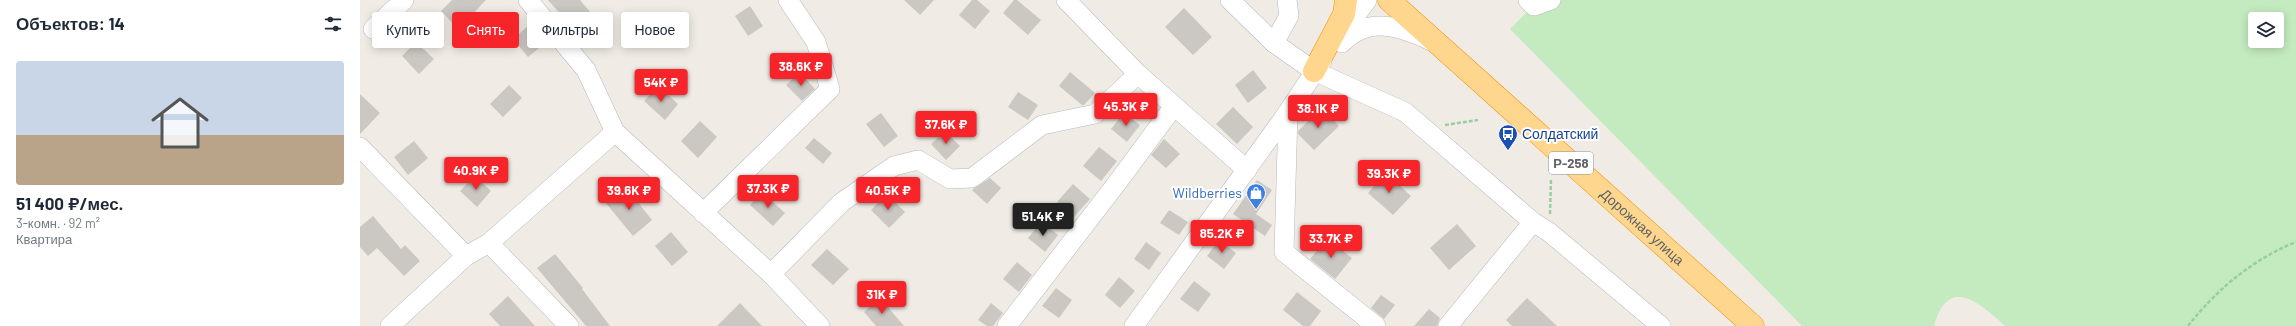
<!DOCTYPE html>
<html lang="ru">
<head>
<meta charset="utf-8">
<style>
  :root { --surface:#fff; --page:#f2f2f3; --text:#1f2937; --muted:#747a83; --accent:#f7242a }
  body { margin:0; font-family:Barlow,sans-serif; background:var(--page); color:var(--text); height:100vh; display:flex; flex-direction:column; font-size:15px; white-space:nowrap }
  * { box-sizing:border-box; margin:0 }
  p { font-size:13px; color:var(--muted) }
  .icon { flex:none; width:22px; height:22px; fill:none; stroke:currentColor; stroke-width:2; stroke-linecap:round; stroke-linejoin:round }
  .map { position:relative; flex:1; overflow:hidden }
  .drawer { display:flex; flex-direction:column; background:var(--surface); width:360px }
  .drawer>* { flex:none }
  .top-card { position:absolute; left:12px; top:12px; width:380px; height:36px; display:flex; gap:8px }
  .buttons { position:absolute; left:1888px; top:12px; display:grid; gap:8px }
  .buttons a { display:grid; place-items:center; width:36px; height:36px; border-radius:4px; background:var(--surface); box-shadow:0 2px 10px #0003; font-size:20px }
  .price { position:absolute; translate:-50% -34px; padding:0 9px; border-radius:4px; background:var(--accent); color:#fff; font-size:13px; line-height:26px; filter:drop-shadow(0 1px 2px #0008) }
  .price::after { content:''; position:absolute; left:50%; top:24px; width:12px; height:9px; margin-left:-6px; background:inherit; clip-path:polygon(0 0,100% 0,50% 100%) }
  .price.selected { background:#222; color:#fff }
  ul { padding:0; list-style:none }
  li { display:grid; align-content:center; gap:8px; height:212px; padding:0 16px }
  li span { display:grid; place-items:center; height:124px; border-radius:4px; color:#555 }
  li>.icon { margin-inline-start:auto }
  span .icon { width:72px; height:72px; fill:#fffc; stroke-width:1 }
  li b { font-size:17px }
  h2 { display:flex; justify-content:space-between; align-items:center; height:48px; padding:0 16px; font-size:17px }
  .tag { padding:0 14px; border-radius:4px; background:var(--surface); box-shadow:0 2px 10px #0003; font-size:14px; line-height:36px }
  .tag.selected { background:var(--accent); color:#fff }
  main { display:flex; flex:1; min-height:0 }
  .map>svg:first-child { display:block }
  .green { fill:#c4eabf; fill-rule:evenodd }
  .building { fill:#cbc7c2 }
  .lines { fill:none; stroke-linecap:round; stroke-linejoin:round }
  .minor-casing { stroke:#b5b9bd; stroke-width:20 }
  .highway-casing { stroke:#f58e00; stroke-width:23 }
  .path { stroke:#99cea2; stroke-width:2.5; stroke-dasharray:4 2; stroke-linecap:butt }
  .minor { stroke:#fff; stroke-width:19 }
  .highway { stroke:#ffd68d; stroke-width:22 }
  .labels { text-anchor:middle; stroke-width:4; stroke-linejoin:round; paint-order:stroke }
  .shield { fill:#fff; stroke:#8d9195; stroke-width:1 }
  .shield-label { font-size:13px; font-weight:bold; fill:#5c6267 }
  .transit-label { font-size:14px; fill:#164399; stroke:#fff; text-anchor:start }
  .shop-label { font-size:14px; fill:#366cbe; stroke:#fff; text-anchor:end }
  .street-label { font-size:14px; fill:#5c6267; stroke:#fff }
</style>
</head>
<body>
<main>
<section class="drawer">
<h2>Объектов: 14<svg class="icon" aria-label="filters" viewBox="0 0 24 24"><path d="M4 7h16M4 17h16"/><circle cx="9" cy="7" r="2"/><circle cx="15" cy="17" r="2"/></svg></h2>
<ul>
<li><span style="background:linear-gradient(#c9d6e8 60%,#b9a48a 0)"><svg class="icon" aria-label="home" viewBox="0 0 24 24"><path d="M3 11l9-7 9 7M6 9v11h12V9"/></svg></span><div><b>51 400 ₽/мес.</b><p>3-комн. · 92 m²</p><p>Квартира</p></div></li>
</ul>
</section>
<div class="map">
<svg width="1936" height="326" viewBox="0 0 1936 326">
  <rect width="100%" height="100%" fill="#f0ece5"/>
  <!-- green -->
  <path class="green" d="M1179,0H1936V326H1645C1619,302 1588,275 1574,326H1442L1150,29ZM1895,19H1917V41H1895Z"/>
  <!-- building -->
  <g class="building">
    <path d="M92,0H126L98,29L81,11Z"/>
    <path d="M188,0H220L230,12L212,27Z"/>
    <path d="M544,0H574L560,15Z"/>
    <path d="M612,0H617L630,11L615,29L599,15Z"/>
    <path d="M654,0H657L681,20L668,35L643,13Z"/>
    <path d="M390,6L403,26L388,36L375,16Z"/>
    <path d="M824,8L852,37L833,55L805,27Z"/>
    <path d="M168,26L183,45L168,57L153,39Z"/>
    <path d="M56,42L74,59L59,74L42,56Z"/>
    <path d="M893,70L907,88L888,103L875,85Z"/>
    <path d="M710,72L735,93L724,105H722L699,86Z"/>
    <path d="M440,73L455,89L442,101L426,85Z"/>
    <path d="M149,85L162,98L143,117L130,104Z"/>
    <path d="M298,86L318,104L305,120L284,101Z"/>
    <path d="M658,92L678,105L668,120L648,107Z"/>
    <path d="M0,94L20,113L0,134Z"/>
    <path d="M873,107L893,127L877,144L856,124Z"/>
    <path d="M962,108L979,126L954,150L938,134V131Z"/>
    <path d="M521,113L538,136L524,147L506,124Z"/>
    <path d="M764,113L780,125L767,142L751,129Z"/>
    <path d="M340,121L357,137L338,158L321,141Z"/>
    <path d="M585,131L600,146L586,160L571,144Z"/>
    <path d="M454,138L472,153L463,164L445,148Z"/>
    <path d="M804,139L820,154L806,168L791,155Z"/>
    <path d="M54,141L68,158L48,175L34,157Z"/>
    <path d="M739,147L757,161L741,181L723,166Z"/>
    <path d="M1026,173L1051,196L1033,215L1008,193Z"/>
    <path d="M115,176L131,191L117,207L100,191Z"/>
    <path d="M630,178L641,188L627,204L612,190Z"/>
    <path d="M897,180L912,190L896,214L912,225L905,236L873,214Z"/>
    <path d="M713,184L730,199L714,217L697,202Z"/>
    <path d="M265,186L292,220L273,236L245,202Z"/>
    <path d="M402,192L425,213L413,226L390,205Z"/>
    <path d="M527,194L545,212L529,228L511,210Z"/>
    <path d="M809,210L828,222L819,235L800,223Z"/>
    <path d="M13,216L41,249L45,245L60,261L44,276L17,248L8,256L0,247V227Z"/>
    <path d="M681,222L698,235L685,252L668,238Z"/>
    <path d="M1097,224L1116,246L1089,270L1070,248Z"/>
    <path d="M311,232L328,252L312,266L295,246Z"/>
    <path d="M967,239L992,258L975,279L950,259Z"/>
    <path d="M859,240L876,253L864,269L847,256Z"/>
    <path d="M786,242L801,253L789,270L774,259Z"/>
    <path d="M467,249L489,269L473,285L451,265Z"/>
    <path d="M195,254L223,288L222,289L250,326H226L177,268Z"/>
    <path d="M657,262L672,275L659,292L643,279Z"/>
    <path d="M759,277L775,291L760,308L745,295Z"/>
    <path d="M834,281L851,294L838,312L820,299Z"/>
    <path d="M696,288L712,300L699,318L682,306Z"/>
    <path d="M937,292L961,311L950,326H943L923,310Z"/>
    <path d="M1021,295L1035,305L1024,319L1011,308Z"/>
    <path d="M148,296L175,326H140L129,314Z"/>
    <path d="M520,298L544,326H516L504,312Z"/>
    <path d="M1167,298L1197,326H1152L1146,320Z"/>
    <path d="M380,303L402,326H357Z"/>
    <path d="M631,303L643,313L633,326H627L618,320Z"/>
    <path d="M1069,309L1080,318L1077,326H1054Z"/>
  </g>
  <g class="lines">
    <defs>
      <g id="minor">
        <path d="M168,0L226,70L255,132L411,274L460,326"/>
        <path d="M706,0L778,74L887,170"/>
        <path d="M870,0L914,43L954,71L1045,112L1173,222L1189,232L1301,326"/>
        <path d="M1168,0L1174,6L1191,0"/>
        <path d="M13,29L44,0"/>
        <path d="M979,38L1007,0"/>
        <path d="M914,43L929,16L927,0"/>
        <path d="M982,43C1008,16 1040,26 1071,41"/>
        <path d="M928,112L924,252L1016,326"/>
        <path d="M0,147L106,256"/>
        <path d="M343,213L470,89L456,42L428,0"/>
        <path d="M129,243L209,326"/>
        <path d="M411,274L482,202L534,166L558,160L590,179L612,178L682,125L735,114L778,74"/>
        <path d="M30,326L106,256L129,243L255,132"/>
        <path d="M647,326L757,183L814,106"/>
        <path d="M774,326L928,112L962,61"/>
        <path d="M1088,326L1173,222"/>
      </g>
      <g id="highway">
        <path id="s1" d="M1029,0L1393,326"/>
        <path d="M954,71L984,14L986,0"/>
      </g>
    </defs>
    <!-- minor casing -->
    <use href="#minor" class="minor-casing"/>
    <!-- highway casing -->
    <use href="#highway" class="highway-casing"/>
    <!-- path -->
    <g class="path">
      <path d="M1085,125L1118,120"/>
      <path d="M1190,214L1191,179"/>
      <path d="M1828,326C1856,290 1893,259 1936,242"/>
    </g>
    <!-- minor -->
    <use href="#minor" class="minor"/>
    <!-- highway -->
    <use href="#highway" class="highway"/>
  </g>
  <!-- icons -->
  <defs>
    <symbol id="bus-pin" viewBox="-11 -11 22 30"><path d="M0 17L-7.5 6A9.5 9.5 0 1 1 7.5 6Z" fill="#1a4fb4" stroke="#fff"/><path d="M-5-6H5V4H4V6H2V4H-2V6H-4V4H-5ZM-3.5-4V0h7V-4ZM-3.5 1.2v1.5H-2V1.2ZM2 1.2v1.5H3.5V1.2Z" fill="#fff"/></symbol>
    <symbol id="shop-pin" viewBox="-11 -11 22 30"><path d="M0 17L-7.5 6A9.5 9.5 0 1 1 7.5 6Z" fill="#3f7fe0" stroke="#fff"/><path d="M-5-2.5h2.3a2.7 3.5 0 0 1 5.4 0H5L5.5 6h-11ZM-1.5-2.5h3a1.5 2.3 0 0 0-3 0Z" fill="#fff"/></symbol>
  </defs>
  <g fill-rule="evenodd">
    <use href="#bus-pin" x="1137" y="123" width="22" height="30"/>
    <use href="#shop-pin" x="885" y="182" width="22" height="30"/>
  </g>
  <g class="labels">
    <!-- shield labels -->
    <rect class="shield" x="1189" y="152" width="44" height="22" rx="3"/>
    <g class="shield-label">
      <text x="1211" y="168">Р-258</text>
    </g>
    <!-- transit labels -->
    <g class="transit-label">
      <text x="1162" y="139">Солдатский</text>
    </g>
    <!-- shop labels -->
    <g class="shop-label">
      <text x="882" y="198">Wildberries</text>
    </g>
    <!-- street labels -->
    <g class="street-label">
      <text dy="5" stroke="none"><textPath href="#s1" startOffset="340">Дорожная улица</textPath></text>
    </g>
  </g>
</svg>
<div class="buttons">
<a><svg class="icon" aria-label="layers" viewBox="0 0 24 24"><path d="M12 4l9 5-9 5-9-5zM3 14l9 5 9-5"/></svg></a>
</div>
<b class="price" style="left:441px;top:87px">38.6K ₽</b>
<b class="price" style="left:301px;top:103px">54K ₽</b>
<b class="price" style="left:766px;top:127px">45.3K ₽</b>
<b class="price" style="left:958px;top:129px">38.1K ₽</b>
<b class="price" style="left:586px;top:145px">37.6K ₽</b>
<b class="price" style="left:116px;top:191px">40.9K ₽</b>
<b class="price" style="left:1029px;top:194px">39.3K ₽</b>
<b class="price" style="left:408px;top:209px">37.3K ₽</b>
<b class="price" style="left:269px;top:211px">39.6K ₽</b>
<b class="price" style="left:528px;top:211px">40.5K ₽</b>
<b class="price selected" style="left:683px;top:237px">51.4K ₽</b>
<b class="price" style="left:862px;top:254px">85.2K ₽</b>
<b class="price" style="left:971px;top:259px">33.7K ₽</b>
<b class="price" style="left:522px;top:315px">31K ₽</b>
<div class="top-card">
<a class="tag">Купить</a>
<a class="tag selected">Снять</a>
<a class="tag">Фильтры</a>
<a class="tag">Новое</a>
</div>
</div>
</main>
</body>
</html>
